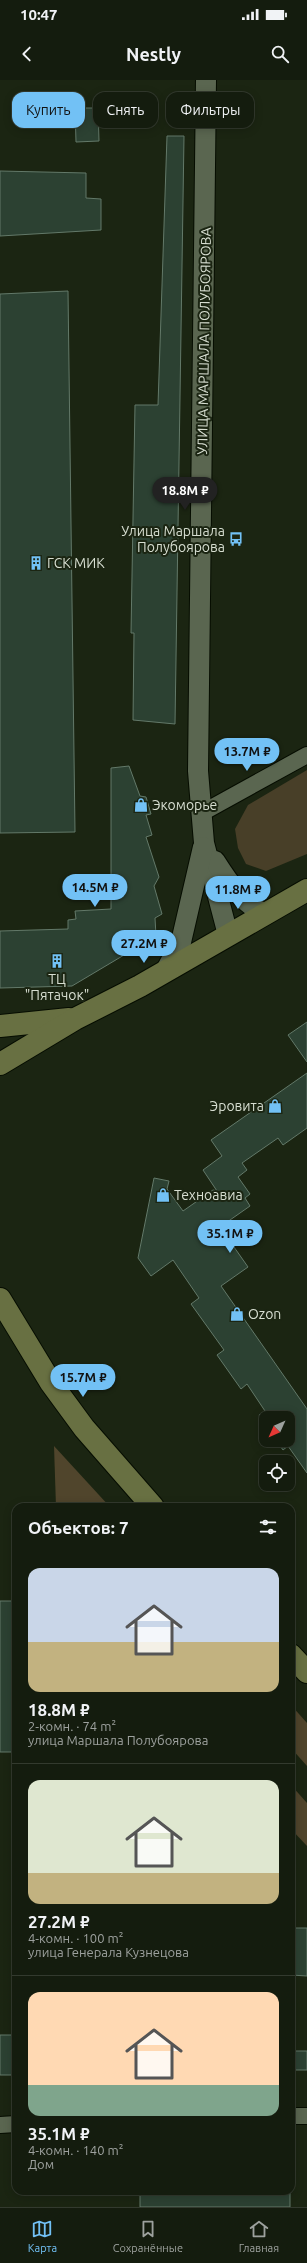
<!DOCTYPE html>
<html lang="ru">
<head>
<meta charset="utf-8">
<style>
  :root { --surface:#141c0e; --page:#21291c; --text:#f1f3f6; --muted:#9da19e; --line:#333a2e; --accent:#72c1f5 }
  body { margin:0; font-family:Ubuntu,sans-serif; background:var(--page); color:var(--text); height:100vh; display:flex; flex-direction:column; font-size:15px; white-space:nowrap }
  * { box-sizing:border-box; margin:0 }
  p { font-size:13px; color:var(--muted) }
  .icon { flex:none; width:22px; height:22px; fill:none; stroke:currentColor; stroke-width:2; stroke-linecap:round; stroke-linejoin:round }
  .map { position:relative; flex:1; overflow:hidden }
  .sheet { position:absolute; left:12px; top:1423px; width:283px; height:692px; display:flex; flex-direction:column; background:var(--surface); border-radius:12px; box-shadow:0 2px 10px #0003,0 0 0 1px var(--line) }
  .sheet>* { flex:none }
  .top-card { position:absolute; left:12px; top:12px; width:283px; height:36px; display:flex; gap:8px }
  .needle { width:26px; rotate:225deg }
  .tools { position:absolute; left:259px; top:1331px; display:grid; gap:8px }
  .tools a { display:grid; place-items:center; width:36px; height:36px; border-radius:8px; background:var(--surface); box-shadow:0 2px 10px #0003,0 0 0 1px var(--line); font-size:20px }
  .price { position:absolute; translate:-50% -34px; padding:0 9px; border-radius:14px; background:var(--accent); color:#111; font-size:13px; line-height:26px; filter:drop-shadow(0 1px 2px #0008) }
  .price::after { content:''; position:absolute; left:50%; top:24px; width:12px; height:9px; margin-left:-6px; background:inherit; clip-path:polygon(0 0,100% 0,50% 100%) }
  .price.current { background:#222; color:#fff }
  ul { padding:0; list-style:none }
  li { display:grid; align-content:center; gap:8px; height:212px; padding:0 16px }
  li+li { border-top:1px solid var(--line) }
  li span { display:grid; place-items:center; height:124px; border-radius:12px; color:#555 }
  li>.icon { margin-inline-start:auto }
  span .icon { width:72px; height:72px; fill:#fffc; stroke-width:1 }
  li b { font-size:17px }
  h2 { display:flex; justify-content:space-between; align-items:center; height:48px; padding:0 16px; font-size:17px }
  .tag { padding:0 14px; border-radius:12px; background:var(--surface); box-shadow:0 2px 10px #0003,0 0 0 1px var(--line); font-size:14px; line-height:36px }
  .tag.current { background:var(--accent); color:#111 }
  .status { display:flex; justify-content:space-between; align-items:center; height:28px; padding:0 20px; background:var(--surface); direction:ltr }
  .status svg { height:11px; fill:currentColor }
  header { display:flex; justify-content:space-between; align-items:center; height:52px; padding:0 16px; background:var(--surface); font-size:18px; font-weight:600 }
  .dock { display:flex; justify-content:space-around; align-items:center; height:56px; border-top:1px solid var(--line); background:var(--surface); font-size:11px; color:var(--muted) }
  .dock a { display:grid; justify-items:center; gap:2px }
  .dock .current { color:var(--accent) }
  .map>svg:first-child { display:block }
  .green { fill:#483f28 }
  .forest { fill:#50452c }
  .building { fill:#2c4132; stroke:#637969 }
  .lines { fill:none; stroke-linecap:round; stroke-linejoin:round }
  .minor-casing { stroke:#060d01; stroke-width:18 }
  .tertiary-casing { stroke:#060d01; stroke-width:22 }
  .secondary-casing { stroke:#060d01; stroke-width:24 }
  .minor { stroke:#5a6650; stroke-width:16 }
  .tertiary { stroke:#5a6650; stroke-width:20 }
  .secondary { stroke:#687042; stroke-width:22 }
  .labels { text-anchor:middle; stroke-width:4; stroke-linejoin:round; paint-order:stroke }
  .street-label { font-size:14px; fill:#d7ded1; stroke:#1b2512 }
  .poi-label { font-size:14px; fill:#d7ded1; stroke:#1b2512; text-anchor:start }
</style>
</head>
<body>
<div class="status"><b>10:47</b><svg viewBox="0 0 49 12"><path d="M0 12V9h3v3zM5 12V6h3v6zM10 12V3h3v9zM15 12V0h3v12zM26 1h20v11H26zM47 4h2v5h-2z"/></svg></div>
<header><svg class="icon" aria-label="back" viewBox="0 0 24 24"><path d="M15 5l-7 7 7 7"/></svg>Nestly<svg class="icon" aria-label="search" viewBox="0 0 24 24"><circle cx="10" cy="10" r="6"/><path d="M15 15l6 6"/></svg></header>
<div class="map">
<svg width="307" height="2127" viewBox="0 0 307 2127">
  <rect width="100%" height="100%" fill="#1b2512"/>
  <!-- green -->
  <path class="green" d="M307,690V774L266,791L246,784L238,768L235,749L248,725Z"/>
  <!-- forest -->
  <g class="forest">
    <path d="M54,1366L110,1427H56Z"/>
    <path d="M291,1625L307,1643V1686L291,1668Z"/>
    <path d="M291,1705L307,1723V1766L291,1749Z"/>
  </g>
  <!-- building -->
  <g class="building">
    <path d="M75,28H98L99,61L76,62Z"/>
    <path d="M167,56H184L175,644L133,640L134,553H131L135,325H158Z"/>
    <path d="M0,91L86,93V118L101,119V150L0,156Z"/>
    <path d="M68,211L75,752L0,753V214Z"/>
    <path d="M129,686L140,716L146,717L151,734L146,735L152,755L146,757L159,797L154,806L162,834L155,838L156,856L72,906L0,908V851L68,849V840L76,839L75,831L111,829V688Z"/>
    <path d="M307,942V982L288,955Z"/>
    <path d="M307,993V1048L283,1065L278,1058L242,1083L247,1090L238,1097L250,1114L245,1118L250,1126L220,1147L248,1187L221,1206L307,1329V1393L288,1366L283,1370L276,1360H288V1338H266V1345L259,1335L265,1331L247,1304L241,1309L217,1275L224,1270L191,1224L199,1218L173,1180L151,1196L138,1178L154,1098L169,1101L167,1109L183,1131L213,1110L217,1111L203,1090L222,1076L211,1060Z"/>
    <rect x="0" y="1521" width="16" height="151"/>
    <path d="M291,1848H307V1896L291,1895Z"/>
    <rect x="0" y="1955" width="16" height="40"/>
    <rect x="291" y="1971" width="16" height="19"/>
    <rect x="140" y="2111" width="150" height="16"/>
  </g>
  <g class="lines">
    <defs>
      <g id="minor">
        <path d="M200,734L307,675"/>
        <path d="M291,2036H307"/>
        <path d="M0,2045L16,2044"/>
      </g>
      <g id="tertiary">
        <path d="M206,0L198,691L204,763L228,855"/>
        <path d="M215,781C229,803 241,821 264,834"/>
        <path d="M165,892L181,862L203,767"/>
      </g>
      <g id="secondary">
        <path d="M0,946L69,939"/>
        <path d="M0,984L75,939L140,906L307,810"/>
        <path d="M0,1219L51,1303L84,1348L153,1427"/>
        <path d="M291,1575L307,1592"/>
      </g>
    </defs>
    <!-- minor casing -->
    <use href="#minor" class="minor-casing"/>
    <!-- tertiary casing -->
    <use href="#tertiary" class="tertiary-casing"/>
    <!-- secondary casing -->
    <use href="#secondary" class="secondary-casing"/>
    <!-- minor -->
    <use href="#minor" class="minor"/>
    <!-- tertiary -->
    <use href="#tertiary" class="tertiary"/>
    <!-- secondary -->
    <use href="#secondary" class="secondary"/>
  </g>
  <!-- icons -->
  <defs>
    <symbol id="bus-bare" viewBox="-9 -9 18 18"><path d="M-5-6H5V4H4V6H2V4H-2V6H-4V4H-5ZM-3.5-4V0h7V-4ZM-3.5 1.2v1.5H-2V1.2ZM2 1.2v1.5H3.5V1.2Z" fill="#72c1f5" stroke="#1b2512" stroke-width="2.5" paint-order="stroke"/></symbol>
    <symbol id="building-bare" viewBox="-9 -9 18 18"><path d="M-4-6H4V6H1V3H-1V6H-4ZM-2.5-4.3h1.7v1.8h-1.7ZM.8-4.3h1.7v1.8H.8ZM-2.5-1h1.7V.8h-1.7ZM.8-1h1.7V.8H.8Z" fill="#72c1f5" stroke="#1b2512" stroke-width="2.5" paint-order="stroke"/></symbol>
    <symbol id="shop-bare" viewBox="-9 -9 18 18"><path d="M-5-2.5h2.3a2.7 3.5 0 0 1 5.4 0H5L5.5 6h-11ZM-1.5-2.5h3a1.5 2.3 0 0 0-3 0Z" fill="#72c1f5" stroke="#1b2512" stroke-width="2.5" paint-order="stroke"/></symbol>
  </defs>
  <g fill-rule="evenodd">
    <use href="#bus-bare" x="226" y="449" width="20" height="20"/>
    <use href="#building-bare" x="26" y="473" width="20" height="20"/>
    <use href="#shop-bare" x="131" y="715" width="20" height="20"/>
    <use href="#building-bare" x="47" y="871" width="20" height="20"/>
    <use href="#shop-bare" x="265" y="1016" width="20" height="20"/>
    <use href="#shop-bare" x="153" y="1105" width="20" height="20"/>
    <use href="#shop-bare" x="227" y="1224" width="20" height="20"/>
  </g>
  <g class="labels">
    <!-- street labels -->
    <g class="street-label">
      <text transform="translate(204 261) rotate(-89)" y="5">УЛИЦА МАРШАЛА ПОЛУБОЯРОВА</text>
    </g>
    <!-- poi labels -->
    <g class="poi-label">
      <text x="225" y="456" text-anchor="end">Улица Маршала<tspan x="225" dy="16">Полубоярова</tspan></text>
      <text x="47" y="488">ГСК МИК</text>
      <text x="152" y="730">Экоморье</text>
      <text x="57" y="904" text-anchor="middle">ТЦ<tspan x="57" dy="16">"Пятачок"</tspan></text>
      <text x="264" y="1031" text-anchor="end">Эровита</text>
      <text x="174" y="1120">Техноавиа</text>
      <text x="248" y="1239">Ozon</text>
    </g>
  </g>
</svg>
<div class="tools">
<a><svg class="needle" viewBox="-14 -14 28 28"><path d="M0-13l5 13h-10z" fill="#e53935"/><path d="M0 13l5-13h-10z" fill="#9da19e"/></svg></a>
<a><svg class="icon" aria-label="locate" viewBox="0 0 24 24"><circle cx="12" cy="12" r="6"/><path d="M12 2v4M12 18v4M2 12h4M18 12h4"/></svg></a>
</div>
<b class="price current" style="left:185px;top:431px">18.8M ₽</b>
<b class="price" style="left:247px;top:692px">13.7M ₽</b>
<b class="price" style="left:95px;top:828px">14.5M ₽</b>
<b class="price" style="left:238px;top:830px">11.8M ₽</b>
<b class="price" style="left:144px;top:884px">27.2M ₽</b>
<b class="price" style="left:230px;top:1174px">35.1M ₽</b>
<b class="price" style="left:83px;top:1318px">15.7M ₽</b>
<div class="top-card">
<a class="tag current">Купить</a>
<a class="tag">Снять</a>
<a class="tag">Фильтры</a>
</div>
<section class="sheet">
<h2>Объектов: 7<svg class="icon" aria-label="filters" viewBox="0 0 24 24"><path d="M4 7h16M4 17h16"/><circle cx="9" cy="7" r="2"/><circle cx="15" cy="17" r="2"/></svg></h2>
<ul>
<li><span style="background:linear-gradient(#c9d6e8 60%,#c2b280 0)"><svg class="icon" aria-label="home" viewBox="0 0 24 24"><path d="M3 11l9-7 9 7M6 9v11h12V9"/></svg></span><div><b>18.8M ₽</b><p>2-комн. · 74 m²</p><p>улица Маршала Полубоярова</p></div></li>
<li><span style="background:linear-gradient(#dfe7d0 75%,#c2b280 0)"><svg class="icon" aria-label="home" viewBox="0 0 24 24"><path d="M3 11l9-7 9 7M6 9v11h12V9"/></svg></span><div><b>27.2M ₽</b><p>4-комн. · 100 m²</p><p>улица Генерала Кузнецова</p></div></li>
<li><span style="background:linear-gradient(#ffd9b3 75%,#7fa58c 0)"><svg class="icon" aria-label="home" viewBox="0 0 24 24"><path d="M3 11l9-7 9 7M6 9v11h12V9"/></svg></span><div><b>35.1M ₽</b><p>4-комн. · 140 m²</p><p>Дом</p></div></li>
</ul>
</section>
</div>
<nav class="dock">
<a class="current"><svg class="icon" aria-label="map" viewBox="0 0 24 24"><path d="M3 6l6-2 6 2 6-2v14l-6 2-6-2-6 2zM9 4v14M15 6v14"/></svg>Карта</a>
<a><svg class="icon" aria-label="saved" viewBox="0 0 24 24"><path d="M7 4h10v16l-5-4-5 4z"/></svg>Сохранённые</a>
<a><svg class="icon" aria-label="home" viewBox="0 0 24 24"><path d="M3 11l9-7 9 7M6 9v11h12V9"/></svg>Главная</a>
</nav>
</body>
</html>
